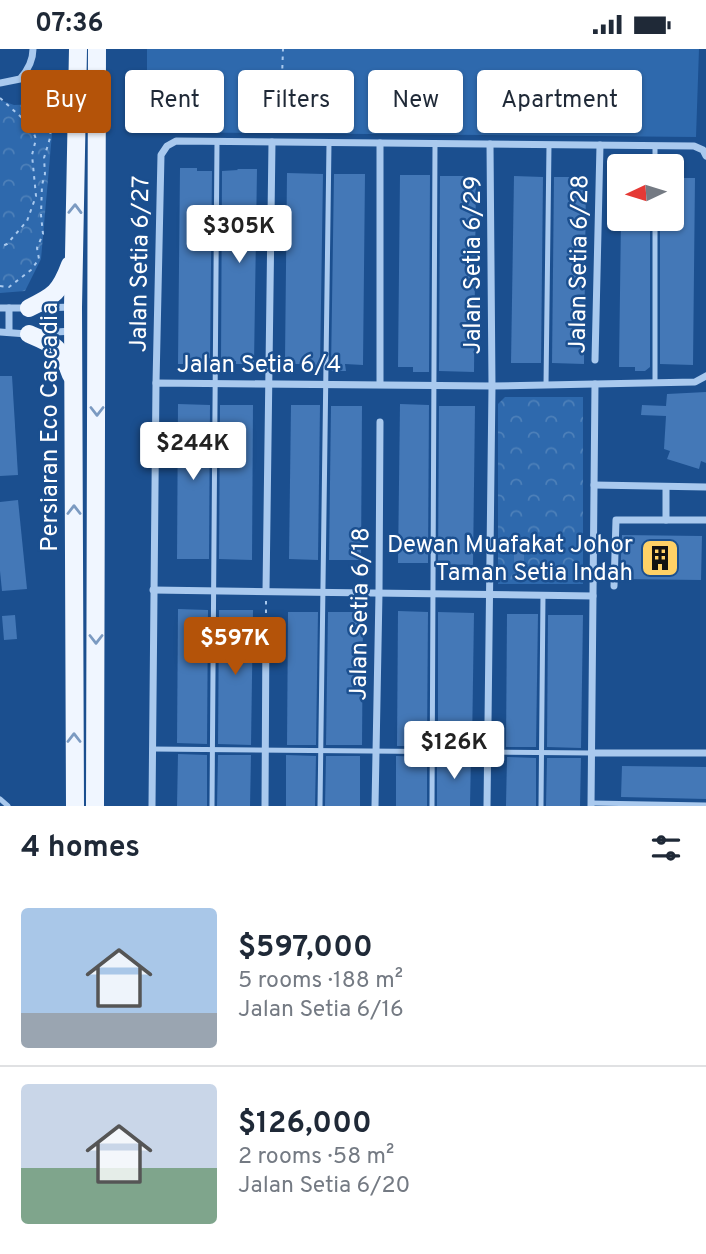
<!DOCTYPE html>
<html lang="en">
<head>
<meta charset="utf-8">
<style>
  :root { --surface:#fff; --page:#f2f2f3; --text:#1f2937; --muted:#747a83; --line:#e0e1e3; --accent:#b45309 }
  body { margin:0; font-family:Overpass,sans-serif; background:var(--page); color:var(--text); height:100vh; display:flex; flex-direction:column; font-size:26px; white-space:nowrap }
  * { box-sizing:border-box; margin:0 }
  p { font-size:23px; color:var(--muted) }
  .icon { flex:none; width:38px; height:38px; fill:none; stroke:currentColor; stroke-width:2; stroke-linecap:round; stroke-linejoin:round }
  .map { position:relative; height:757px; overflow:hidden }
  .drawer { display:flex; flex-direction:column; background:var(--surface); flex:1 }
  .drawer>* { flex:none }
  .banner { position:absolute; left:21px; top:21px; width:665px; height:63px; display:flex; gap:14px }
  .needle { width:46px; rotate:266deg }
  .fabs { position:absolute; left:607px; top:105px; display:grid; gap:14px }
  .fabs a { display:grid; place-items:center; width:77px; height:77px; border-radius:7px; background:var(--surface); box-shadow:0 2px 5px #0004; font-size:35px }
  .price { position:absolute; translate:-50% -60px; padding:0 16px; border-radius:7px; background:#fff; color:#222; font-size:23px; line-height:46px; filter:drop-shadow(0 2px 4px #0008) }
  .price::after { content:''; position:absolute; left:50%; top:42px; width:21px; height:16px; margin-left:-10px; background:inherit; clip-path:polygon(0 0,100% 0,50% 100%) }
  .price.selected { background:var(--accent); color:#fff }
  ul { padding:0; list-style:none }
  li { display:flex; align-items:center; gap:21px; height:175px; padding:0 21px }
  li+li { border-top:2px solid var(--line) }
  li span { display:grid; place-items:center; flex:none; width:196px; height:140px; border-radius:7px; color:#555 }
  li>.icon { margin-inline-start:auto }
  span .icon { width:84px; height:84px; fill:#fffc; stroke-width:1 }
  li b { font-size:30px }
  h2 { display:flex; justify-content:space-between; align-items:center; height:84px; padding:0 21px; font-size:30px }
  .tag { padding:0 24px; border-radius:7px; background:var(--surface); box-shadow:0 2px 5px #0004; font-size:24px; line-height:63px }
  .tag.selected { background:var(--accent); color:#fff }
  .status { display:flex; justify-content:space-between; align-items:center; height:49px; padding:0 35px; background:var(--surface); direction:ltr }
  .status svg { height:19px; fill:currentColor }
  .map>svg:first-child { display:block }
  .grass { fill:#2e69ad }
  .forest { fill:url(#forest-crowns) }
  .building { fill:#4478b7 }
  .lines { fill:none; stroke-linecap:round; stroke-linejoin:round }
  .path { stroke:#a9c9ee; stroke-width:2; stroke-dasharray:3.5 5; stroke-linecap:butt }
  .service { stroke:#a9c9ee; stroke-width:5 }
  .minor { stroke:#a9c9ee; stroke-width:7 }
  .primary { stroke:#f0f6ff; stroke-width:18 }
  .oneway { stroke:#7b9ac1 }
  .labels { text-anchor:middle; stroke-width:5; stroke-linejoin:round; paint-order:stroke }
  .street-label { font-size:24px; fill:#fff; stroke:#1b4f8f }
  .poi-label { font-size:24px; fill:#fff; stroke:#1b4f8f; text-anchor:end }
</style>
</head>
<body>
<div class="status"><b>07:36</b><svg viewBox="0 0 49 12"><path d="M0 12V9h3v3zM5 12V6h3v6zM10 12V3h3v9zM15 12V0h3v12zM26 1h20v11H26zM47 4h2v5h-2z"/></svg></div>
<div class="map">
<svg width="706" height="757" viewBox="0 0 706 757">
  <defs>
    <pattern id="forest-crowns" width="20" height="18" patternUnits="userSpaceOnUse" patternTransform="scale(1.75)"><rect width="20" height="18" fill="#2e69ad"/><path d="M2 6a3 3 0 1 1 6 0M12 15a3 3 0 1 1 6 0" fill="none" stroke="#4d80b9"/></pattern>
  </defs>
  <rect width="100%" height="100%" fill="#1b4f8f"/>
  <!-- grass -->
  <path class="grass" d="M147,0H699L696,88L147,83Z"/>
  <!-- forest -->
  <g class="forest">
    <path d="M0,51L14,56L39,55L54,62L41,210L25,242L0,244Z"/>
    <path d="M505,348H583V535H498V355Z"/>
  </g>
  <!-- building -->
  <g class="building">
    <path d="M180,119H197V122H212L210,312L193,311L194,315H178Z"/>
    <path d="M237,120H257L254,315H236V312H221L222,122L238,121Z"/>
    <path d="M287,124L323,125L320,319H304V315H290L289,311H285Z"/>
    <path d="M334,125H365L363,316L345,315L346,322H332L331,320Z"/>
    <path d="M400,126H430L429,323H413V318H398Z"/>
    <path d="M440,127H476L474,323L439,322Z"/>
    <path d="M514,127L543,128L541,314H511Z"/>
    <path d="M554,128H586L584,315L552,314Z"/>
    <path d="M672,129H695L693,316L660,315V170H672Z"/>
    <path d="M621,170H650V318L645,322H635V318H619Z"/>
    <path d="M0,327H12L18,426L0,427Z"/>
    <path d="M706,343V414L701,412L699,420L667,410L670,402L664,400L666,367L641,366L642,356L666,357L667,345Z"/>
    <path d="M178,355L210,356L209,510H177Z"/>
    <path d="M400,355L429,356L428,514H398Z"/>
    <path d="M220,356H253L252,511L219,510Z"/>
    <path d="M291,356H320L318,511L289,510Z"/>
    <path d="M331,357H362L361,511H329Z"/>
    <path d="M439,357H475L473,516L438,515Z"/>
    <path d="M18,451L27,540L2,542L0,522V453Z"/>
    <path d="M622,486L702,487L701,531L620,530Z"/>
    <rect x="514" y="501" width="10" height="20"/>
    <path d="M178,560L208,561L207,695L177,694Z"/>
    <path d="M219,561H253L251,696L218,695Z"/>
    <path d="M398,562L428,563L427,697H397Z"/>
    <path d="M288,563H318L316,696H287Z"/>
    <path d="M328,563H363L362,696H326Z"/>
    <path d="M438,563L474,564L472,697L471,698L438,697Z"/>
    <path d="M507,565H538L536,698H506Z"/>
    <path d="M15,566L17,590L4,591L2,567Z"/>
    <path d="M548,566H583L581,699L547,698Z"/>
    <path d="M178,705L207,706V757H177Z"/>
    <path d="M218,706H251L250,757H217Z"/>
    <path d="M286,706L316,707L315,757H286Z"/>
    <path d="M326,707H360V757H325Z"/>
    <path d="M396,707L427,708V757H396Z"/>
    <path d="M437,708H471L470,757H437Z"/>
    <path d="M507,708L536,709V757H506Z"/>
    <path d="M547,709H581L580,757H546Z"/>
    <path d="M622,717L706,718V750L621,748Z"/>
  </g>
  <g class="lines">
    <!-- path -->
    <g class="path">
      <path d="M282,28L283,0"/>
      <path d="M0,49L31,77L36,90L32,106L36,147L27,172L7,195L0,198"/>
      <path d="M0,237L9,238L31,221L39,210L37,199L43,185L41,166L42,136L45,125L44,109L50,89L51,75L54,69L42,62L27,73"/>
      <path d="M266,552V564"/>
    </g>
    <!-- service -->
    <g class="service">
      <path d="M655,117V97"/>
      <path d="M655,333V170"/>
      <path d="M546,336L549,96"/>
      <path d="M152,700L592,704"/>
      <path d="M0,750L8,757"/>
      <path d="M591,754L706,756"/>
      <path d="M212,757L217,92"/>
      <path d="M320,757C324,536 325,315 329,94"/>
      <path d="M432,757L435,95"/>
      <path d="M541,757L543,546"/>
    </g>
    <!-- minor -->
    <g class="minor">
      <path d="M0,34L20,30C28,21 33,12 33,0"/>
      <path d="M380,94V335"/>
      <path d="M0,259H27"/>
      <path d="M39,259L73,258"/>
      <path d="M0,283L27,285"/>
      <path d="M9,283V259"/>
      <path d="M39,284L73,282"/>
      <path d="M595,311L600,96"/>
      <path d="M156,334L161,106L167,97L176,92L694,97L703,101L706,107"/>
      <path d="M594,436L706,438"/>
      <path d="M666,471V438"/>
      <path d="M614,537L616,471H706"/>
      <path d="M153,541L593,547"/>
      <path d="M266,542L272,93"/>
      <path d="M592,704H706"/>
      <path d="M152,757L156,334L492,337L695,333L706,327"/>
      <path d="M265,757L266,572"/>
      <path d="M375,757L379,544L380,373"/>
      <path d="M487,757L492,337L490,95"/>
      <path d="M591,757L595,335"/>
    </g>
    <!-- primary -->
    <g class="primary">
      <path d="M29,259C54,247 60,243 70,216"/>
      <path d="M29,285C55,296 61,298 71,326"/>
      <path d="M75,757L73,258L78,0"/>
      <path d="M95,757L97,0"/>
    </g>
  </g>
  <!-- one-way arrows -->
  <defs><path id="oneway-chevron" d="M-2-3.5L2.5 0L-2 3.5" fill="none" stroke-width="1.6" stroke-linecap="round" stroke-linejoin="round" transform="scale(1.75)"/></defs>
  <g class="oneway">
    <use href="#oneway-chevron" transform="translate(75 160) rotate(-89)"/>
    <use href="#oneway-chevron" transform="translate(97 362) rotate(90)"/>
    <use href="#oneway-chevron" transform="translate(74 461) rotate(-90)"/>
    <use href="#oneway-chevron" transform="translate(96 590) rotate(90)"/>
    <use href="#oneway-chevron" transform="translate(74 689) rotate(-90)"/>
  </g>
  <!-- icons -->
  <defs>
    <symbol id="building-square" viewBox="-11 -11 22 22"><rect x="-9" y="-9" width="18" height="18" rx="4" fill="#ffd166" stroke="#1b4f8f"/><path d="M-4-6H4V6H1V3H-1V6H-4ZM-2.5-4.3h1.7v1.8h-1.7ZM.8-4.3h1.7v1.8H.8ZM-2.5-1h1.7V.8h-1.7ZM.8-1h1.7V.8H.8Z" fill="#111"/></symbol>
  </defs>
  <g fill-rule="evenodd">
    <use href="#building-square" x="638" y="487" width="44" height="44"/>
  </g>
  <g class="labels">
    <!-- street labels -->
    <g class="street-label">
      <text transform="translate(139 215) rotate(-89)" y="8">Jalan Setia 6/27</text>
      <text transform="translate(578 215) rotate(-89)" y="8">Jalan Setia 6/28</text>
      <text transform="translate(472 216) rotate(-90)" y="8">Jalan Setia 6/29</text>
      <text x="259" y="323">Jalan Setia 6/4</text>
      <text transform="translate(49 378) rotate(-90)" y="8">Persiaran Eco Cascadia</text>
      <text transform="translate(359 565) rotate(-89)" y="8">Jalan Setia 6/18</text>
    </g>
    <!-- poi labels -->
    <g class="poi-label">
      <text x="633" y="503">Dewan Muafakat Johor<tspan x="633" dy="28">Taman Setia Indah</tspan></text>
    </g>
  </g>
</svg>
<div class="fabs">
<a><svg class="needle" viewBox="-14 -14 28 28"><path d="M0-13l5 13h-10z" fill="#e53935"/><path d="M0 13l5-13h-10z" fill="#747a83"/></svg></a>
</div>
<b class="price" style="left:239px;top:216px">$305K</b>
<b class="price" style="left:193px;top:433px">$244K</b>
<b class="price selected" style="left:235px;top:628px">$597K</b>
<b class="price" style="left:454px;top:732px">$126K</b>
<div class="banner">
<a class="tag selected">Buy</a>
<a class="tag">Rent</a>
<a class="tag">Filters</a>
<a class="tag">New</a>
<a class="tag">Apartment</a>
</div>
</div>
<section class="drawer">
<h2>4 homes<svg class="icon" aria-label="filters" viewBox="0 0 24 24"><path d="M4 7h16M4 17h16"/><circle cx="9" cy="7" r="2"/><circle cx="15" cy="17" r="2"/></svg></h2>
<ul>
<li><span style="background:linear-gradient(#a9c7e8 75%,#9aa5b1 0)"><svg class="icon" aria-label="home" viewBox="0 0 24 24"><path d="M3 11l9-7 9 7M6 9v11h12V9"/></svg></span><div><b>$597,000</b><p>5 rooms · 188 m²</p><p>Jalan Setia 6/16</p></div></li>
<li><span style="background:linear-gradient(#c9d6e8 60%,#7fa58c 0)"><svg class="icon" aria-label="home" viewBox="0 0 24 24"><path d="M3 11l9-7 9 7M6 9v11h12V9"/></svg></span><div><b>$126,000</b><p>2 rooms · 58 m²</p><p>Jalan Setia 6/20</p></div></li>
</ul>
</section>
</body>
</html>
